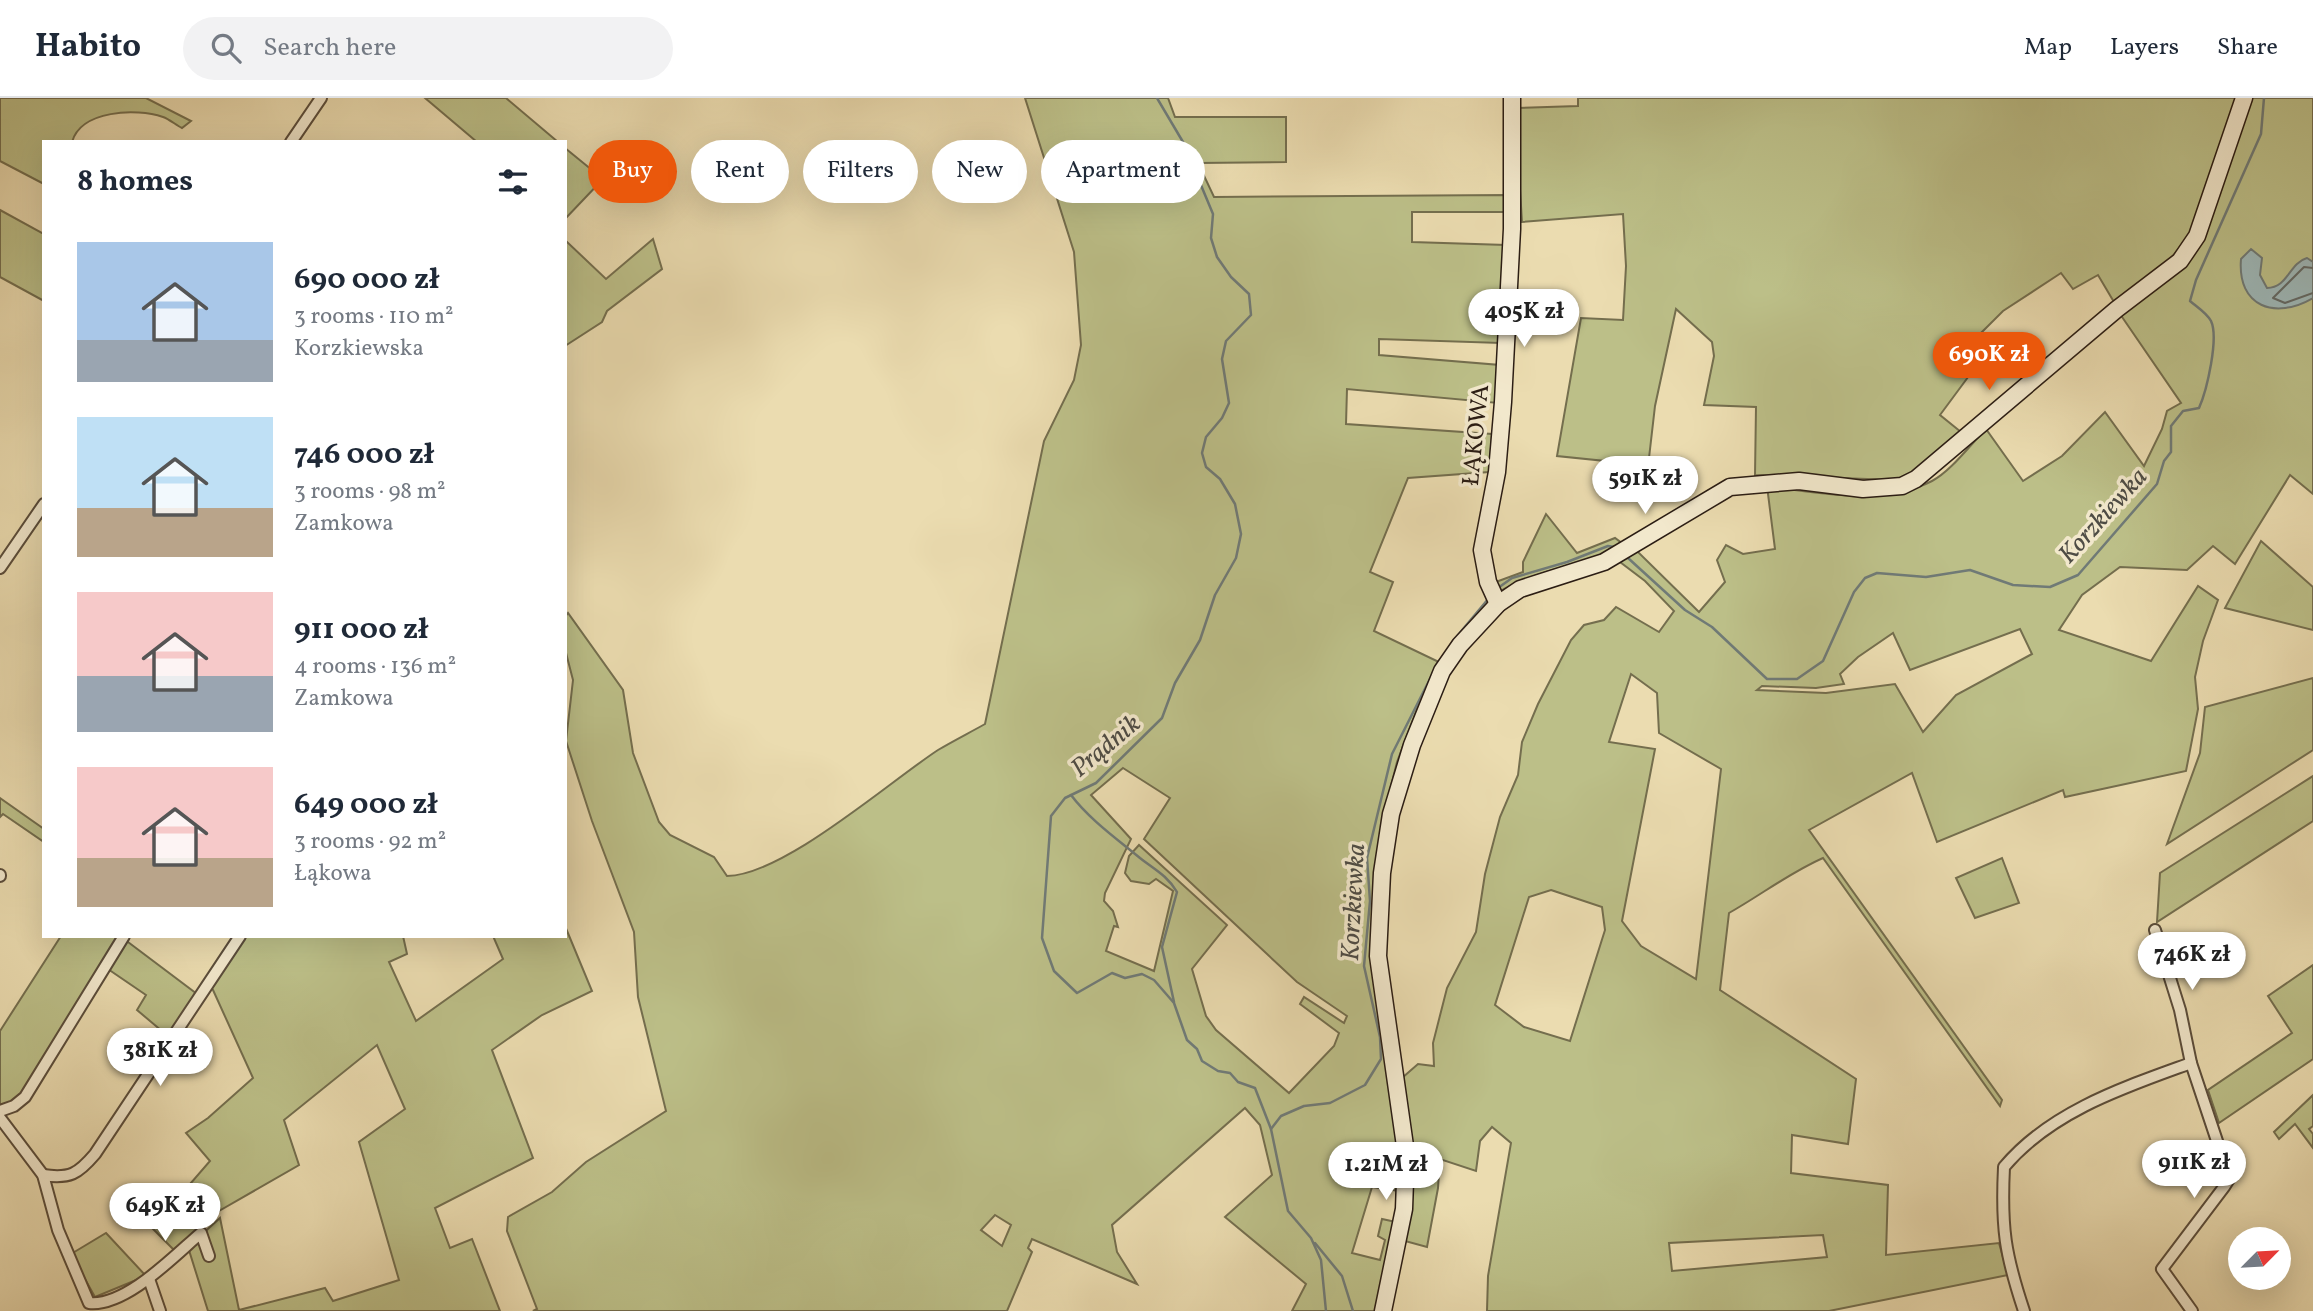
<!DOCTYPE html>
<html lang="en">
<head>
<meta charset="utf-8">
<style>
  :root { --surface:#fff; --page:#f2f2f3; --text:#1f2937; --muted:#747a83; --line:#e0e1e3; --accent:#ea580c }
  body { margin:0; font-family:Vollkorn,serif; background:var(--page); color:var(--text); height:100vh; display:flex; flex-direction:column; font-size:26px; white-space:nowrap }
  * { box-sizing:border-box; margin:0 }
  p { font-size:23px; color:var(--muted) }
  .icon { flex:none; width:38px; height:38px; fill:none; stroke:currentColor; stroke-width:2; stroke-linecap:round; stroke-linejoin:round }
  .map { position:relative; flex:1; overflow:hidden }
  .panel { position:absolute; left:42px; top:42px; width:525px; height:798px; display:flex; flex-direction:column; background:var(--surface); border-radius:0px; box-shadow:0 7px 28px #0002 }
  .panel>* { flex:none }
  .guide { position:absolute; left:588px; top:42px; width:665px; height:63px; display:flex; gap:14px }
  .needle { width:46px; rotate:66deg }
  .fabs { position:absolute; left:2228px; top:1129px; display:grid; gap:14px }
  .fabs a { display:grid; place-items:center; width:63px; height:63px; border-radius:50%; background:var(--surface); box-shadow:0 7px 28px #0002; font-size:35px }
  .price { position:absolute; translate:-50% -60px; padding:0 16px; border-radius:24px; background:#fff; color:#222; font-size:23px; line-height:46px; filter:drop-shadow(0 2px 4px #0008) }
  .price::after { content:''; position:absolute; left:50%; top:42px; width:21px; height:16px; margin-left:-10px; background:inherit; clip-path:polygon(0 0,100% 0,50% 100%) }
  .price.selected { background:var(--accent); color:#fff }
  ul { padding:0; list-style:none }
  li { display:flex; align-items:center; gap:21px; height:175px; padding:0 35px }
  li span { display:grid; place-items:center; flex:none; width:196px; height:140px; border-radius:0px; color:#555 }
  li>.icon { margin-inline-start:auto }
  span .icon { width:84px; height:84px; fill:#fffc; stroke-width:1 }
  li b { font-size:30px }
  h2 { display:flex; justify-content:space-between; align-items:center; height:84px; padding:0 35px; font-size:30px }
  .pill { padding:0 24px; border-radius:32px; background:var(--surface); box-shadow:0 7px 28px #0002; font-size:24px; line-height:63px }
  .pill.selected { background:var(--accent); color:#fff }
  header { display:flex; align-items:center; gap:42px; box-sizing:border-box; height:98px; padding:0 35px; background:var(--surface); border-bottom:2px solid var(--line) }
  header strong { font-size:33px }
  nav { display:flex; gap:38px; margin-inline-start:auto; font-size:24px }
  .search { width:490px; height:63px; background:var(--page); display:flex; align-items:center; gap:18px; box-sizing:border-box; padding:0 24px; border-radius:38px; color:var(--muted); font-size:26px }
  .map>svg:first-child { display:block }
  .green { fill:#bcbf88; stroke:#746e4e; stroke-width:2; fill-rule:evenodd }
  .water { fill:#9eb8b8; stroke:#707a76; stroke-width:2 }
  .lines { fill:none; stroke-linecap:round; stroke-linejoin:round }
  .shore { stroke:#646a66; stroke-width:2 }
  .stream { stroke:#707a76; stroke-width:2.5 }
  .street-casing { stroke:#5b4d3b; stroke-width:14 }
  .secondary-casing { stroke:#2b1d14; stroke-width:19 }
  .street { stroke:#f2e8cc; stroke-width:10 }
  .secondary { stroke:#f2e8cc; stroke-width:16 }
  .labels { text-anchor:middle; stroke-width:7; stroke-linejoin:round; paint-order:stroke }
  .street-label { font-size:24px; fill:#2b1d14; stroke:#f2e8cc }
  .water-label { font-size:26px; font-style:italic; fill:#4e4c45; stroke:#f2e8cc }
</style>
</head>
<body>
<header>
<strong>Habito</strong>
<div class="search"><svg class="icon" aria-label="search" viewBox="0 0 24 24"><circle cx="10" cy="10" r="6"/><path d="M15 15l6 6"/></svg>Search here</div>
<nav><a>Map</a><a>Layers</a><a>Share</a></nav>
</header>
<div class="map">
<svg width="2313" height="1213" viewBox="0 0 2313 1213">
  <rect width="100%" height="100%" fill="#ebdcb0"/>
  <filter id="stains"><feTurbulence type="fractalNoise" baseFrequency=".00286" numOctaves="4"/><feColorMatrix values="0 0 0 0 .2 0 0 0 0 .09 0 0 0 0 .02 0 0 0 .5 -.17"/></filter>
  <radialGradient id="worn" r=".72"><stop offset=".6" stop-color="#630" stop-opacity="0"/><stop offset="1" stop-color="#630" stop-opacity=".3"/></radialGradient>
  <!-- green -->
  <g class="green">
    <path d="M0,0H146L191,23L182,30C176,27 169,21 163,19C136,10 81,12 72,44H44V86L0,63Z"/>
    <path d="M425,0H506L558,44H477Z"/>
    <path d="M1025,0H1168L1175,19H1286V64L1198,65L1214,99L1507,97V114H1412V144L1506,147L1501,245L1379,241V257L1500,267L1498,305L1347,291L1346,326L1492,336L1489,374L1408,380L1370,474L1393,484L1374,533L1441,565L1417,611L1397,664L1382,724L1372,843L1403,1053L1400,1093L1372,1089L1352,1155L1380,1162L1385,1142L1378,1138L1382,1121L1396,1124L1379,1213H1292L1306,1186L1225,1119L1272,1077L1260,1027L1245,1010L1112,1127L1117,1154L1137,1186L1032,1141L1028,1150L1032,1154L1007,1213H533L537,1211L507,1133L508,1119L552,1094L586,1064L666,1013L638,899L634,834L592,723L566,643L573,582L565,551V519L568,515L623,592L633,655L659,724L670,737L714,759L727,778C784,777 889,684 938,652C953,643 969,635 985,626L1044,343L1074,282L1081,247L1074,154ZM1123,670L1170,700L1144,741L1297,884L1347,918L1344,925L1304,899L1300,906L1339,935L1334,948L1289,995L1216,932L1206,918L1192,871L1227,827L1139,747L1129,758L1125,775L1131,783L1149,786L1156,781L1173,793L1154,873L1106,853L1114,828L1118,829L1113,813L1104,803L1105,795L1131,741L1091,697ZM995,1117L1011,1127L1002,1148L981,1132Z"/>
    <path d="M1578,0H2239L2189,137L2165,168L2114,204L2098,177L2073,191L2061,175L2003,213L1977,239V267L1940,317L1961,334L1923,369L1895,382L1755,377L1756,309L1704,307L1714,258L1712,244L1676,211L1655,308L1646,386L1604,382L1605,363L1557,358L1581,220L1623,222L1626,168L1623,116L1522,124L1515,10L1578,8Z"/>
    <path d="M2250,0H2313V396L2290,377L2235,466L2213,448L2187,472L2120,469L2082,497L2059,532L2151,563L2198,488L2218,502L2203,543L2195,579L2198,611L2186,673L2065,699L2063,692L1937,744L1912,675L1809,732L2002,1002L2000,1008L1823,760C1789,775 1761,797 1729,815L1720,892L1856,981L1848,1046L1792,1037L1791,1075L1888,1087L1886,1157L1999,1145L2008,1177L1829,1213H1487L1488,1178L1511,1045L1492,1029L1480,1043L1476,1073L1440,1061L1438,1090L1427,1149L1405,1143L1402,980L1418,966L1434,968L1433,945L1447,890L1476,834L1485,776L1500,719L1518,677L1522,644L1538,606L1571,542L1584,527L1604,522L1616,509L1659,534L1674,513L1645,483L1620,464L1636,452L1699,514L1725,484L1717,462L1726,447L1743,456L1775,451L1767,388C1818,395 1884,408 1932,383C1951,373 1970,347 1986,331L2023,383L2062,358L2105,314L2144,368L2162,331L2167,313L2181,305L2120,216L2186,161ZM2020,531L2032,556L1956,597L1923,634L1895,586L1826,595L1757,592L1762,588L1816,590L1844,586L1840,576L1858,559L1893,535L1910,572ZM1631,576L1657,595L1659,635L1721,671L1696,881L1641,848L1622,823L1655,651L1609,644ZM1551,792L1602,809L1605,832L1570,943L1524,929L1495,907L1529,799ZM1823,1137L1827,1159L1672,1173L1669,1145Z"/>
    <path d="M565,50L603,81L565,121Z"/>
    <path d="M0,112L44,136V203L0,179Z"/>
    <path d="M653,141L662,171L607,213L602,224L565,248V142L606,181Z"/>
    <path d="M1546,416L1577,455L1615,440L1623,446C1584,469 1537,470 1499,494L1493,485L1523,474V464Z"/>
    <path d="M2261,443L2313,489V532L2225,510Z"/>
    <path d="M2313,580V652L2167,746L2200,655L2205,609Z"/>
    <path d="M2313,678V723L2157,824L2160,775Z"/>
    <path d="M0,700L44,731V744L3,716L0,719Z"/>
    <path d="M2002,760L2019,805L1975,820L1956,780Z"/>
    <path d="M565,828L592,893L542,917L492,952L533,1060L435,1110L450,1150L472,1141L500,1213H208L188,1149L220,1120L239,1212L325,1190L333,1203L399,1182L359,1044L405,1011L377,947L284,1022L299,1067L219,1113L175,1153L152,1130L210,1063L186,1035L208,1020L253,980L213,892L204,885L237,838H403L407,856L389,864L416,923L503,861L493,838H565Z"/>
    <path d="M61,838H120L25,995L12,1006L0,1009V933Z"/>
    <path d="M124,841L197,896L169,939L137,912L146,897L105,869Z"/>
    <path d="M2313,867V961L2219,1025L2208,992L2292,935L2268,898Z"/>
    <path d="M2313,997V1028L2309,1031L2313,1036V1050L2295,1026L2279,1041L2274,1034Z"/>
    <path d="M106,1135L146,1178L95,1199L71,1156Z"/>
  </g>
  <!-- water -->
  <path class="water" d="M2251,151L2262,160L2260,177L2267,190C2288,190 2289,165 2307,160L2313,164V200C2275,222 2237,209 2241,161Z"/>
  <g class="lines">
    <!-- shore -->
    <path class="shore" d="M2313,170L2304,169L2273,200L2285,205L2313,195"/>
    <!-- stream -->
    <g class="stream">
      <path d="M1157,0L1183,44L1213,116L1211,140L1217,159L1231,179L1249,196L1251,217L1226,243L1222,261L1229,305L1222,320L1206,339L1202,355L1206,369L1220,381L1235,406L1241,436L1236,460L1215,497L1200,542L1175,585L1162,620L1096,685L1065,700L1051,718L1042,840L1054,873L1077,895L1112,875L1125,880L1142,876L1154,882L1174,905L1187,942L1197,951L1202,963L1218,973L1230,975L1238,984L1255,990L1271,1031L1288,1113L1311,1140L1321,1162L1326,1213"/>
      <path d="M1628,460L1685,512L1712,529L1767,581H1797L1823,563L1854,494L1865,480L1877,475L1926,479L1970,472L2013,487L2050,489L2078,477L2157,386L2164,363L2171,354V328L2183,313L2199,310C2207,292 2219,240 2211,223C2207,215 2197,209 2190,203L2196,182L2261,36L2264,0"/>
      <path d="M1498,490L1512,480L1567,464L1608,448L1615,449"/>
      <path d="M1453,543L1489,500"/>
      <path d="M1071,697C1089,721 1117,741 1140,760C1154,771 1168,778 1177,794L1162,849L1174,904"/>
      <path d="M1271,1031L1281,1018L1304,1008L1330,1005L1365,987L1381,961L1380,939L1364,868L1370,803L1367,760L1392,656L1436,569"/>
      <path d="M1315,1145L1342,1178L1353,1213"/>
    </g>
    <defs>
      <g id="street">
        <path d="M291,44L321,0"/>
        <path d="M0,470L44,406"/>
        <path d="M0,778V777"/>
        <path d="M2155,832L2180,912L2191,965L2218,1046L2230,1069L2231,1078L2224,1089L2162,1171L2192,1213"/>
        <path d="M0,1013L14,1008L25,999L124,838"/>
        <path d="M0,1020L43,1077L58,1132L89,1205C126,1209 175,1157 201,1135L209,1158"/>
        <path d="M43,1077C70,1081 78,1076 95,1056L240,838"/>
        <path d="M149,1181L160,1213"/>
        <path d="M2024,1213C2005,1156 2001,1130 2004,1069C2051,1013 2125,989 2191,965"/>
      </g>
      <g id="secondary">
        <path d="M1498,506L1488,484L1482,452L1497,374L1503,304L1512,131V0"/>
        <path d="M1383,1213L1404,1111L1406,1055L1378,858L1382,775L1391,716L1412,647L1442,573L1460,547L1498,506L1520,491L1604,464L1730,389L1799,383L1863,391L1902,388L1916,381L2117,211L2180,163L2197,138L2244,0"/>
      </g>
    </defs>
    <!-- street casing -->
    <use href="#street" class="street-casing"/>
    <!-- secondary casing -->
    <use href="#secondary" class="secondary-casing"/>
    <!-- street -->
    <use href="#street" class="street"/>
    <!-- secondary -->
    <use href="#secondary" class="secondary"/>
  </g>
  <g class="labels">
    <!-- street labels -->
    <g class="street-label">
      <text transform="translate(1475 337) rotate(-84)" y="8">ŁĄKOWA</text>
    </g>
    <!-- water labels -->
    <g class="water-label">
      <text transform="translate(2102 417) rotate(-48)" y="9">Korzkiewka</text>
      <text transform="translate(1105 647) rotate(-40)" y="9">Prądnik</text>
      <text transform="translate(1352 804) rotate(-87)" y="9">Korzkiewka</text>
    </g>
  </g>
  <rect width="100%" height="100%" filter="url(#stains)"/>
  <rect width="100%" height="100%" fill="url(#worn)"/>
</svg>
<div class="fabs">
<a><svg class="needle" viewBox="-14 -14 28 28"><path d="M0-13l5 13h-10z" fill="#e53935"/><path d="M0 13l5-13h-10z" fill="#747a83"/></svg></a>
</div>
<b class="price" style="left:1524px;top:251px">405K zł</b>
<b class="price selected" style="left:1989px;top:294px">690K zł</b>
<b class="price" style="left:1645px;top:418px">591K zł</b>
<b class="price" style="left:2192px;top:894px">746K zł</b>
<b class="price" style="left:160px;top:990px">381K zł</b>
<b class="price" style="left:2194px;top:1102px">911K zł</b>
<b class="price" style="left:1386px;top:1104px">1.21M zł</b>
<b class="price" style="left:165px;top:1145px">649K zł</b>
<div class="guide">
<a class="pill selected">Buy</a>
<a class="pill">Rent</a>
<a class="pill">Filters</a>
<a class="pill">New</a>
<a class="pill">Apartment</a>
</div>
<section class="panel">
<h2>8 homes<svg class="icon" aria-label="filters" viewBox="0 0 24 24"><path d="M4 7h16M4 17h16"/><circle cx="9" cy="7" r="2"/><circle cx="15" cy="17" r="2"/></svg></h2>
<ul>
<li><span style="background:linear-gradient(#a9c7e8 70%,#9aa5b1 0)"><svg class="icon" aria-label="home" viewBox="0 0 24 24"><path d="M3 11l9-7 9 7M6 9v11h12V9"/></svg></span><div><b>690 000 zł</b><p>3 rooms · 110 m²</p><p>Korzkiewska</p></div></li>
<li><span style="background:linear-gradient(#bfe0f5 65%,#b9a48a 0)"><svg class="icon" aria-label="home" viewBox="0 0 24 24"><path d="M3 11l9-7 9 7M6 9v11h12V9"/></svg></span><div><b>746 000 zł</b><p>3 rooms · 98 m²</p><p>Zamkowa</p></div></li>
<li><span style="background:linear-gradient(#f6c9c9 60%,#9aa5b1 0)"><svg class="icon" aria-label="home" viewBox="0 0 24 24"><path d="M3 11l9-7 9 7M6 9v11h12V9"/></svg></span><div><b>911 000 zł</b><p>4 rooms · 136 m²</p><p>Zamkowa</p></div></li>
<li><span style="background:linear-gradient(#f6c9c9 65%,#b9a48a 0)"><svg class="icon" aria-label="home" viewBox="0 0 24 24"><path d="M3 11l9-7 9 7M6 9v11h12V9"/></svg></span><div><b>649 000 zł</b><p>3 rooms · 92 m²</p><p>Łąkowa</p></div></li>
</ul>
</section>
</div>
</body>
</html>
